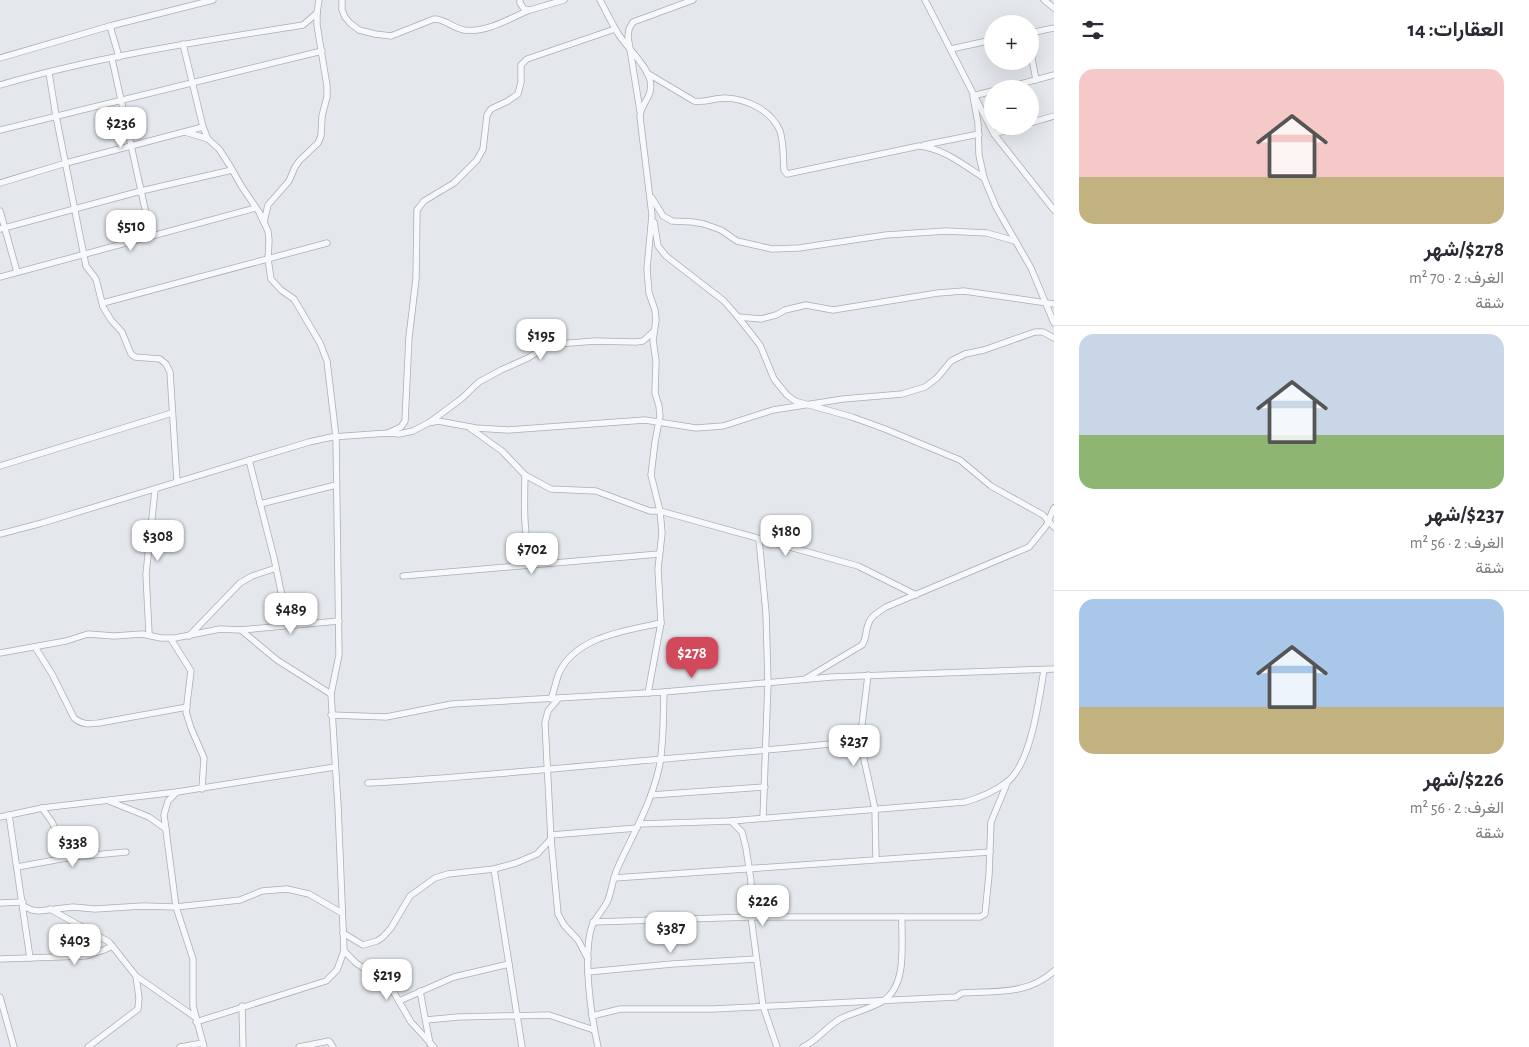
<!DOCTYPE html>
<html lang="ar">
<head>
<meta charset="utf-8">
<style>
  :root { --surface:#fff; --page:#f7f7f7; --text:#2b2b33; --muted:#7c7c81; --line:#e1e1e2; --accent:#d1495b }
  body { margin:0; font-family:"Alegreya Sans",Vazirmatn,sans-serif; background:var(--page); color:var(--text); direction:rtl; height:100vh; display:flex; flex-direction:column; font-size:19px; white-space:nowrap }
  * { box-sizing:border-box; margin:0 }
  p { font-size:16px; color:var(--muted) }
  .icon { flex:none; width:28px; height:28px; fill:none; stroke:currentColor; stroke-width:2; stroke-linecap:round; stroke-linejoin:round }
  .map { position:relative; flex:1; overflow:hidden; direction:ltr }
  .details { display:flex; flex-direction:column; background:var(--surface); width:475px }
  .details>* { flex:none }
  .fabs { position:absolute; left:984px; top:15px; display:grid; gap:10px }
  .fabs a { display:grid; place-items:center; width:55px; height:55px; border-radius:50%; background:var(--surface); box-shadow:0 5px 20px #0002; font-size:25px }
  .price { position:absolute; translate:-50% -42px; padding:0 11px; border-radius:10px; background:#fff; color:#222; font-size:16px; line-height:32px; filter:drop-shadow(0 1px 2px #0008) }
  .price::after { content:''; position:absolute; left:50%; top:30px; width:15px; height:11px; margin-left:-8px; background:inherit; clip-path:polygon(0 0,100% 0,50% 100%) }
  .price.active { background:var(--accent); color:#fff }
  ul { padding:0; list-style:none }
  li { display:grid; align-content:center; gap:10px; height:265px; padding:0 25px }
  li+li { border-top:1px solid var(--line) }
  li span { display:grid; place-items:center; height:155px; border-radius:15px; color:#555 }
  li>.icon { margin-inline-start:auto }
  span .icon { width:90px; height:90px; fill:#fffc; stroke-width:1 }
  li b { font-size:21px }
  h2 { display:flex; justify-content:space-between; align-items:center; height:60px; padding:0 25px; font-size:21px }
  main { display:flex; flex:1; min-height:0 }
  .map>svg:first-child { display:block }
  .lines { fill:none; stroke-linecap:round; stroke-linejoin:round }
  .minor-casing { stroke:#a9aeb7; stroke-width:7 }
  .minor { stroke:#f7f8fa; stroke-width:5.5 }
</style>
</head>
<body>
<main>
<section class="details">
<h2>العقارات: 14<svg class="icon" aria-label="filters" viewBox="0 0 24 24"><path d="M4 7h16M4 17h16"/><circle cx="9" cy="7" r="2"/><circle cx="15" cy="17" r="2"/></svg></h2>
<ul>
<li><span style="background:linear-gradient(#f6c9c9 70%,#c2b280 0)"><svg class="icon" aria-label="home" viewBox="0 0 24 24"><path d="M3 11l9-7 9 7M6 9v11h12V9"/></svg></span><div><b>$278/شهر</b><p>الغرف: 2 · 70 m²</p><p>شقة</p></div></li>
<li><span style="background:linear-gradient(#c9d6e8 65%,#8fb573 0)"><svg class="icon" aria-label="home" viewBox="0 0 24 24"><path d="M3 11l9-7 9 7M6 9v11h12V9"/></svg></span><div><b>$237/شهر</b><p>الغرف: 2 · 56 m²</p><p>شقة</p></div></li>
<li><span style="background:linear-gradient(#a9c7e8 70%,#c2b280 0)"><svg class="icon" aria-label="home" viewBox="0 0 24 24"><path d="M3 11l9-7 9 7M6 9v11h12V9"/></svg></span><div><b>$226/شهر</b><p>الغرف: 2 · 56 m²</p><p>شقة</p></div></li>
</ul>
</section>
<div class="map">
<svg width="1054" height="1047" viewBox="0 0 1054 1047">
  <rect width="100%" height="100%" fill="#e4e7ec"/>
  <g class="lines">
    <defs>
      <g id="minor">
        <path d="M342,0V10L345,17L350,23L359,30L375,34L391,36L434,19C445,19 453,28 464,30C486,33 509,19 529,10"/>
        <path d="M520,0V3L524,9L530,10L564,0"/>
        <path d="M600,0C606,11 612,24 619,35C627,47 647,66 650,80C654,98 640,103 640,117L652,215L647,269L649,293L655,310L656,320L653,340L656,361L655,393L659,406L660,416L655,442L651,475L660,511L662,533L658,569L661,623L648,693"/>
        <path d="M925,0L994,134L1054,210"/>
        <path d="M1044,0L1054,8"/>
        <path d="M110,26L119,57"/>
        <path d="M1030,33L1054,28"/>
        <path d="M183,44L203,127L208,139"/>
        <path d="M1030,48L1036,80"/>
        <path d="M951,49L992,40"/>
        <path d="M0,58L110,26L213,0"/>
        <path d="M112,59L151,236"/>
        <path d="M49,73L56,116L86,266L96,279L103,307L111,320L122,332L131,354L135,357L160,359L166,364L170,372L177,482"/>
        <path d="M647,73L694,101C705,103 714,98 725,98C747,99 771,110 780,131C784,143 783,158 784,170L787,174L919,146C943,148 965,166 984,178"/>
        <path d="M0,85C99,56 202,41 303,25L317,13"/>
        <path d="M1001,89L1054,75"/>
        <path d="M992,91L973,96L978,123L979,155L984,178L996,207L1031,268L1054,323"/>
        <path d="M640,111L628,37L629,29L633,22L693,0"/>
        <path d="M1030,123L1054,116"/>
        <path d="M0,130L322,51"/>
        <path d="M185,132L208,139L219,149L230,166L242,187L259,212L268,231L269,240L268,259L271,279L281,290L294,299L320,343L327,361L336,437L339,655L331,694L338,806L344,951L337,970L326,981L196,1022"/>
        <path d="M994,134L1020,126"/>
        <path d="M924,145L979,134"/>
        <path d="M0,183L66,163L203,127"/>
        <path d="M652,198L663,216L672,221L693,222L704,224L721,230L737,241L772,249L799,248L886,235L946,231L987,233L1015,241"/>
        <path d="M0,211L17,272"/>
        <path d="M264,222L268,205L289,181L295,167L300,160L318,143L321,136L322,116L327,97V86L317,25V13L319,0"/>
        <path d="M654,222L658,246L666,256L724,301L738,317L760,345L774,379L787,395L795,401L852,417L885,429L960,460L991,486L1043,515L1054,527"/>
        <path d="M0,229L141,191L232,170"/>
        <path d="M0,277L256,208"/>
        <path d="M103,303L327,243"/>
        <path d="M738,317L761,319L776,315L785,310L806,305L833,310L938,293L964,291L1054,304"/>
        <path d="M430,422L461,399L479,382L501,370L528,358L544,348L558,344L595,341L636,342L643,341L653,332"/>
        <path d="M470,428L502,451L525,475L551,489L596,491L650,511H660L858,566L916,595"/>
        <path d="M390,432L401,427L405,421L409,337L416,279L417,210L424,201L454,183L477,160L483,149L487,115L491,109L508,101L518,94L521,82V65L527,59L615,29"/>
        <path d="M249,460L274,558L288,625"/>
        <path d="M0,466L172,413"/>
        <path d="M525,475C524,508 524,533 530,565"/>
        <path d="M260,504L336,485"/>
        <path d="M0,534L42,523L309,442L332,437L388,433L399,434L413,431L428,423L438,421L476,428L508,430L645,420L696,428L723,426L773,410L843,399L902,394L925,387L937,378L951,361L965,354L984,350L1035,332H1043L1054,338"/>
        <path d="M759,539L766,613L768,683L763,818"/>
        <path d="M403,576L659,554"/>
        <path d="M241,630L277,660L331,694"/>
        <path d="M149,634L146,574L155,490"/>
        <path d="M189,636L240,583L252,576L276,568"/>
        <path d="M171,639L191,671L186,712L191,728L204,758L202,789"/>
        <path d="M35,647L52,674L74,718C82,725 89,724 99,723L187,707"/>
        <path d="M0,653L66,641L88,634L114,636L142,634L161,638H175L220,629L241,630L339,621"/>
        <path d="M868,675L860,741L875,809L876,859"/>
        <path d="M805,679L862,645C867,638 865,632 868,625C870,616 879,612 886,607L1029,547L1046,526L1054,508"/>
        <path d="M551,699C554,691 556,681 559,673C576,636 626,631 661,623"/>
        <path d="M558,699L548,711L545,723L551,839L558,914L564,925L578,940L588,959"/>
        <path d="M331,715L386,717L452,704L664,692L831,677L1054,669"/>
        <path d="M368,783C448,779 527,771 607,764C691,756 775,750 860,741"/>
        <path d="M177,792L168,801L164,815L176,907L193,959V1006L204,1047"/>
        <path d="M651,795L765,787"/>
        <path d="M109,801L149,817L166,829"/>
        <path d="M42,808L52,822L62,844L72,857"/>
        <path d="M9,815L30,958"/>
        <path d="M0,817L42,808L177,792L335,767"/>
        <path d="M731,821L742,832L746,848L751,881V917L763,1006L777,1047"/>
        <path d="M639,824L731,821L965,802C979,798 995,791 1007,782C1031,764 1039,699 1044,670"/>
        <path d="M551,835L637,828"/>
        <path d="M17,867L72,857L126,852"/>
        <path d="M494,869L522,1047"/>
        <path d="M614,878L990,852"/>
        <path d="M0,903L23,902"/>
        <path d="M23,906L32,910L39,911L73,907L95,909L143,906L176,907L240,900L262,891L287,889L309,894L342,913"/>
        <path d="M50,909L109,942L136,976L195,1017"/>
        <path d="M593,922L751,917H980L985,914L989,875L991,822L1008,781"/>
        <path d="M343,933L363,945L377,941L383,937L391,928L410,896L435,878L448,874L494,869L516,863L537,854L551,839"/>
        <path d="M344,951L356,963L390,986L411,1022L434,1047"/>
        <path d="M0,959L86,956L104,950L112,946"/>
        <path d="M588,972L672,964L756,959"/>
        <path d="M420,991L430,1044"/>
        <path d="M0,997L14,1047"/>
        <path d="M399,1001L454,977L509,964"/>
        <path d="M242,1006L243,1047"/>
        <path d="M592,1016L620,1009H713L956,997L962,993C995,991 1028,995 1054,971"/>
        <path d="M426,1020L458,1017L549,1015L594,1030"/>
        <path d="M88,1047L138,1009L139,998L136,976"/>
        <path d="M180,1047L203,1043"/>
        <path d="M299,1047L329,1041L333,1047"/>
        <path d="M598,1047C591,1016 583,959 591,929C594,918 604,910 608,900C612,889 613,877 618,867C633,834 651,804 659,768C664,744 663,717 664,692"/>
        <path d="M803,1047C817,1041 826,1027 840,1019C854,1012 870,1009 883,1001C908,985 901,943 902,917"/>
      </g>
    </defs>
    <!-- minor casing -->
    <use href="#minor" class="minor-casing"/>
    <!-- minor -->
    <use href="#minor" class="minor"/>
  </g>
</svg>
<div class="fabs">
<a>+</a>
<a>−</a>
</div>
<b class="price" style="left:121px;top:149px">$236</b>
<b class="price" style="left:131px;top:252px">$510</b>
<b class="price" style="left:541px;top:361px">$195</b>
<b class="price" style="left:786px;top:557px">$180</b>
<b class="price" style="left:158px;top:562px">$308</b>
<b class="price" style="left:532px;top:575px">$702</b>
<b class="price" style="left:291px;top:635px">$489</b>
<b class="price active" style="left:692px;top:679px">$278</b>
<b class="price" style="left:854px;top:767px">$237</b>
<b class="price" style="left:73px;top:868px">$338</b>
<b class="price" style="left:763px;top:927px">$226</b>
<b class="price" style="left:671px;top:954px">$387</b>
<b class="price" style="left:75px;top:966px">$403</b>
<b class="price" style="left:387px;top:1001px">$219</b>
</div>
</main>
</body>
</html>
